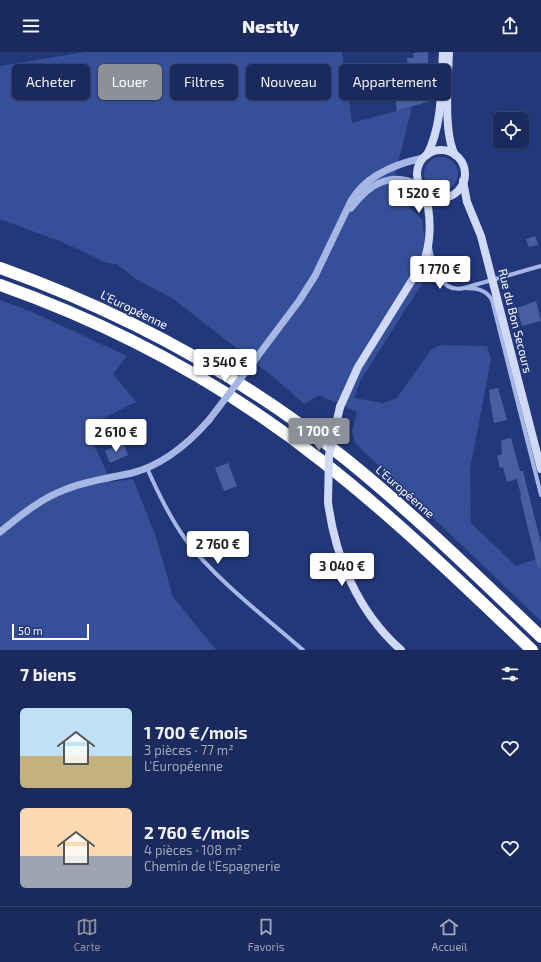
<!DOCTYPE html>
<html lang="fr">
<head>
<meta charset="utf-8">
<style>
  :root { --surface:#1a2a5c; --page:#273665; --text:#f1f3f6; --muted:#9fa7bb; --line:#384672; --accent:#8c9099 }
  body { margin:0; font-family:"Exo 2",sans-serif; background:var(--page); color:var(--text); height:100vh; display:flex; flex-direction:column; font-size:15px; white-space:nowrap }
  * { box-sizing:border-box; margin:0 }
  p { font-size:13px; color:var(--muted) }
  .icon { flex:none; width:22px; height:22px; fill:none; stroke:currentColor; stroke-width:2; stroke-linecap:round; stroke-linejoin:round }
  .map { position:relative; height:598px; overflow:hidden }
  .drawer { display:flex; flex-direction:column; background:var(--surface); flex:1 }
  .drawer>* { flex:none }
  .banner { position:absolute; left:12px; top:12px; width:517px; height:36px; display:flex; gap:8px }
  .fabs { position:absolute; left:493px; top:60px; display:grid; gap:8px }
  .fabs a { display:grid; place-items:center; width:36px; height:36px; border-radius:6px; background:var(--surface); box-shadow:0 1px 3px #0004,0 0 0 1px var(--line); font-size:20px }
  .scale { position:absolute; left:12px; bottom:10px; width:77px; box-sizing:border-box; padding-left:4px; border:2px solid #fff; border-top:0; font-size:11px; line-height:14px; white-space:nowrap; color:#fff; -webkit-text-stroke:3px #23387b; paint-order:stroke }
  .price { position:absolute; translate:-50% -34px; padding:0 9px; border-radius:4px; background:#fff; color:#222; font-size:13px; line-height:26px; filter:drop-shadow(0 1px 2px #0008) }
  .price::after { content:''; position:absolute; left:50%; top:24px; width:12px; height:9px; margin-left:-6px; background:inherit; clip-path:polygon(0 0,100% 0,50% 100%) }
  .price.active { background:var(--accent); color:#fff }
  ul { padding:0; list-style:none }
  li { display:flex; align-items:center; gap:12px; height:100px; padding:0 20px }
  li span { display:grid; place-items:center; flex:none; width:112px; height:80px; border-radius:6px; color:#555 }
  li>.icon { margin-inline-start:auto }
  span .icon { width:48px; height:48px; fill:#fffc; stroke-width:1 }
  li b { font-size:17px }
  h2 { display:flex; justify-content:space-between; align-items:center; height:48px; padding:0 20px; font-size:17px }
  .chip { padding:0 14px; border-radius:6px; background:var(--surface); box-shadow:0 1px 3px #0004,0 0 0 1px var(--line); font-size:14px; line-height:36px }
  .chip.active { background:var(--accent); color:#fff }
  header { display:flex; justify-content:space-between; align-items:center; height:52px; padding:0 20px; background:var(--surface); font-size:18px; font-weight:800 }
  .menu { display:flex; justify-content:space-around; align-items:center; height:56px; border-top:1px solid var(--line); background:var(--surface); font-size:11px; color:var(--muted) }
  .menu a { display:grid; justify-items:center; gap:2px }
  .menu .active { color:var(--accent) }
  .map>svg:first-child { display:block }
  .green { fill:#364f99 }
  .building { fill:#475fa2 }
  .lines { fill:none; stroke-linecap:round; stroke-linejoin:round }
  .minor { stroke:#a6b7e5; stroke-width:4 }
  .tertiary { stroke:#a6b7e5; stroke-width:7 }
  .secondary { stroke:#d0d9f5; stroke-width:8 }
  .motorway { stroke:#fff; stroke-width:12 }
  .tertiary-bridge { stroke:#a6b7e5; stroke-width:7 }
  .secondary-bridge { stroke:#d0d9f5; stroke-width:8 }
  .labels { text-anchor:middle; stroke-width:3; stroke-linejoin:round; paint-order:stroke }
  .street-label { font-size:12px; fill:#fff; stroke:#23387b }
</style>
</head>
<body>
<header><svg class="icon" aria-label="menu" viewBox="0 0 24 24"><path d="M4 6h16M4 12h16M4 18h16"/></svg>Nestly<svg class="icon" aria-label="share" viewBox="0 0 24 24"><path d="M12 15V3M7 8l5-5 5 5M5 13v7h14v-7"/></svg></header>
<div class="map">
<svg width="541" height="598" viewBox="0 0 541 598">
  <rect width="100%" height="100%" fill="#23387b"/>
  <!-- green -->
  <g class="green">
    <path d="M85,0H342L352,71L412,55L391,139L422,167L428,212L425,227L360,329L354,346L383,351L397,346L431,298L441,293L487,294L491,307L470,417L471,471L516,514L541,505V569L355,391L352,379L357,360L319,343L304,352L276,327L172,246L137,228L117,212L107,211L62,190L0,167V14Z"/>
    <circle cx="441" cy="122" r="17"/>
    <path d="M0,248L30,259L127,304L113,322L136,350L86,375L111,430L133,427L156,485L173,545L216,598H0Z"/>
  </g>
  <!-- building -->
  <g class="building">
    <path d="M428,0V31L430,49L397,59L393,30L398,29L397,26H402V21L408,20L407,6H414L413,1Z"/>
    <path d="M535,184L538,193L529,195L526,187Z"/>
    <path d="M536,249L541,269L522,274L517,256Z"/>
    <path d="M498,336L507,368L494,371L489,343H490L489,338Z"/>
    <path d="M511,386L520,419H523L541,491V516L538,517L520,444L521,443L517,427L507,430L503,415L500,416L497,404L502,402L501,388Z"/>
    <path d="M123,391L128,403L110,411L105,399Z"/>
    <path d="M228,411L237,434L224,439L215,416Z"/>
  </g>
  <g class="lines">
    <!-- minor -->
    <g class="minor">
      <path d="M430,195C433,214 441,242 464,236L541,214"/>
      <path d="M464,236C475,236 486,237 492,248L541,443"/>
      <path d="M147,416C158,441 170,466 186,488C216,528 265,565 303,598"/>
    </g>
    <!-- tertiary -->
    <g class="tertiary">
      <path d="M351,156C369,132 391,118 420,134"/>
      <path d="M257,305L299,249L315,224L351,149C366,123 395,112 423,106"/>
      <path d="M0,480C20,464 40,447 64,438C85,429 109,426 132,421C163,413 188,392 209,368"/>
    </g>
    <!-- secondary -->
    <g class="secondary">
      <path d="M449,0C448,27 443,80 455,103"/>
      <circle cx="441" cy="122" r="24"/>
      <path d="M427,103C443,72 441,34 443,0"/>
      <path d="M463,129L467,150L481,184L541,417"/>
      <path d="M340,355L358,315L424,209C432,187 431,160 424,139"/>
      <path d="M328,450C335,505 358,560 401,598"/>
    </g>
    <!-- motorway -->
    <g class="motorway">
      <path d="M0,216C126,261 243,325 347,408C415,463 478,525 541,585"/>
      <path d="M0,233C116,274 226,333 323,410C397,468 464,533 532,598"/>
    </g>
    <!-- tertiary-bridge -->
    <path class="tertiary-bridge" d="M209,368L257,305"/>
    <!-- secondary-bridge -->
    <path class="secondary-bridge" d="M328,450L329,403L340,355"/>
  </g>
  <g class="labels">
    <!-- street labels -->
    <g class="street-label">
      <text transform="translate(134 258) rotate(26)" y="4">L'Européenne</text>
      <text transform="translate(515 269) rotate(76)" y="4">Rue du Bon Secours</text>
      <text transform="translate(405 440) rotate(41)" y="4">L'Européenne</text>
    </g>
  </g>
</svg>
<div class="fabs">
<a><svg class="icon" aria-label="locate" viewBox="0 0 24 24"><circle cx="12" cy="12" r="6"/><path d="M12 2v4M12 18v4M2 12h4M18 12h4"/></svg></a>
</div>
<div class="scale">50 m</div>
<b class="price" style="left:419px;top:162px">1 520 €</b>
<b class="price" style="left:440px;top:238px">1 770 €</b>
<b class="price" style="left:225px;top:331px">3 540 €</b>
<b class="price active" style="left:319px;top:400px">1 700 €</b>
<b class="price" style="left:116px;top:401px">2 610 €</b>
<b class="price" style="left:218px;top:513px">2 760 €</b>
<b class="price" style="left:342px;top:535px">3 040 €</b>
<div class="banner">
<a class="chip">Acheter</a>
<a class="chip active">Louer</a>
<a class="chip">Filtres</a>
<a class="chip">Nouveau</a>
<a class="chip">Appartement</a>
</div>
</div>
<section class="drawer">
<h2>7 biens<svg class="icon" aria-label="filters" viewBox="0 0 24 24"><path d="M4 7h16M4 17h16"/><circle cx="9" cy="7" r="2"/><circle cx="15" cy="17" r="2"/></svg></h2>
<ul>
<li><span style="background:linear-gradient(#bfe0f5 60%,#c2b280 0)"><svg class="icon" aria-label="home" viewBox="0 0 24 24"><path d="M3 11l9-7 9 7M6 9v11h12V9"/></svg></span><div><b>1 700 €/mois</b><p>3 pièces · 77 m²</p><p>L'Européenne</p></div><svg class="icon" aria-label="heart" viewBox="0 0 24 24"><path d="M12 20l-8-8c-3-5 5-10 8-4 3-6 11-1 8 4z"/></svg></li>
<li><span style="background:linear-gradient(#ffd9b3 60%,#9aa5b1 0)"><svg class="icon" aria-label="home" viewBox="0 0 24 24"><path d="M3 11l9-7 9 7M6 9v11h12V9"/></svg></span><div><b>2 760 €/mois</b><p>4 pièces · 108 m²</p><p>Chemin de l'Espagnerie</p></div><svg class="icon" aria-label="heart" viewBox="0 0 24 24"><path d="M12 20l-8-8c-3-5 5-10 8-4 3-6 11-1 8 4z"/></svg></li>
</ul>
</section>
<nav class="menu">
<a class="active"><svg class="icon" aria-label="map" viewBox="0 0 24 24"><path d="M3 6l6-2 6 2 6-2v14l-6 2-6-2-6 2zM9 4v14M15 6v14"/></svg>Carte</a>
<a><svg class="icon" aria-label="saved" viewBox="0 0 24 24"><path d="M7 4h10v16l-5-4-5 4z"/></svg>Favoris</a>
<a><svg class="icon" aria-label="home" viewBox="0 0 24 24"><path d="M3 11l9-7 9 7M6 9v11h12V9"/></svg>Accueil</a>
</nav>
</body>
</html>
